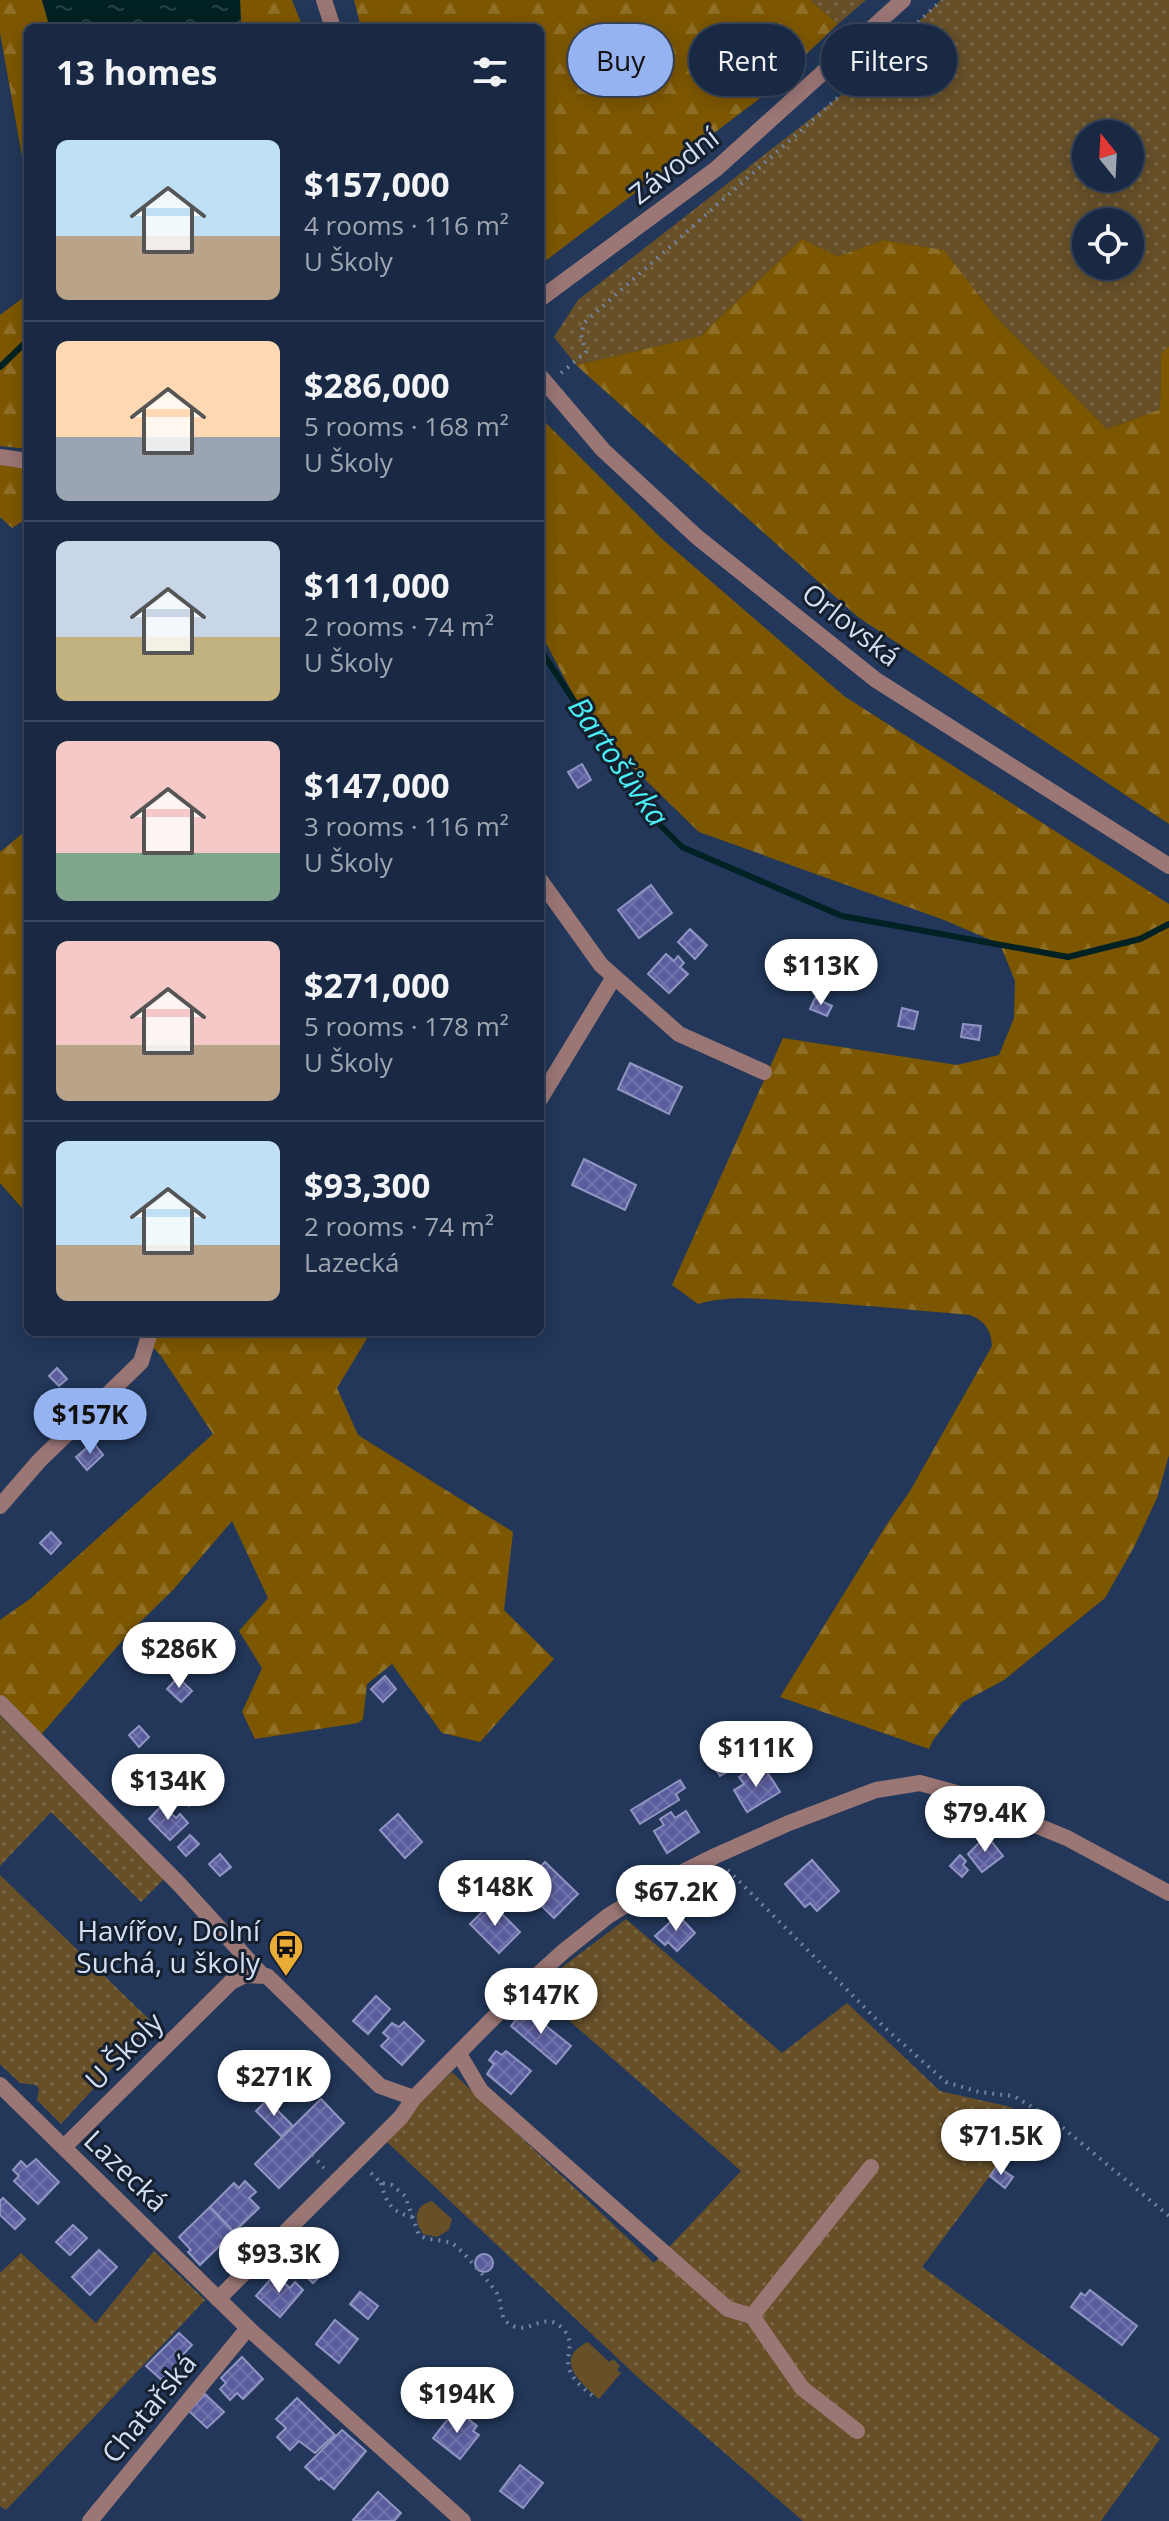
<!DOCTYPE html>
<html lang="en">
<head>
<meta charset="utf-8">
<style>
  :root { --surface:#1a2943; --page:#27354e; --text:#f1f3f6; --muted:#9fa6b2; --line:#38455c; --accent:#95b2f1 }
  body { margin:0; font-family:"Open Sans",sans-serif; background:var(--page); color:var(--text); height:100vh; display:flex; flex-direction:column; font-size:30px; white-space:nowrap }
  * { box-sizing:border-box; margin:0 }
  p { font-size:26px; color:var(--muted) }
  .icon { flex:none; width:44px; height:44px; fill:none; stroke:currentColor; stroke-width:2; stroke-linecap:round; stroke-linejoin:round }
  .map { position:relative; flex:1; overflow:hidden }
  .drawer { position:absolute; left:24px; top:24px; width:520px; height:1312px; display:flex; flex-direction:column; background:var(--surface); border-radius:12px; box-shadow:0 4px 20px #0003,0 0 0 2px var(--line) }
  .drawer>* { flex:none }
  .guide { position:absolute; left:568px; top:24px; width:480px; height:72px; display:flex; gap:16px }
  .needle { width:52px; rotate:342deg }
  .buttons { position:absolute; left:1072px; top:120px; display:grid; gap:16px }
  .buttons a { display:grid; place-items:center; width:72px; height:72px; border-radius:50%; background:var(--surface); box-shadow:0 4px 20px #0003,0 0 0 2px var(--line); font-size:40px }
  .price { position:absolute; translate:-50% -68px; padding:0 18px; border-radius:28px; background:#fff; color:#222; font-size:26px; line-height:52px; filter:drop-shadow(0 2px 4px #0008) }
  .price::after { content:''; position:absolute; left:50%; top:48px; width:24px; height:18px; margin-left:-12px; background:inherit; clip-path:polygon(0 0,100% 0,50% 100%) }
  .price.current { background:var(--accent); color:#111 }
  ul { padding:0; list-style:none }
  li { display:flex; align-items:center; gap:24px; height:200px; padding:0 32px }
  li+li { border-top:2px solid var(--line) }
  li span { display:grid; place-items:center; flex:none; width:224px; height:160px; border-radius:12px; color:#555 }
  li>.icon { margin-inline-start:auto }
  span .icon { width:96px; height:96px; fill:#fffc; stroke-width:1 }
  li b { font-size:34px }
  h2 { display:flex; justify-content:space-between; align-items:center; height:96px; padding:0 32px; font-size:34px }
  .chip { padding:0 28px; border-radius:36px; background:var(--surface); box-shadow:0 4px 20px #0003,0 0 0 2px var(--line); font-size:28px; line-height:72px }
  .chip.current { background:var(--accent); color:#111 }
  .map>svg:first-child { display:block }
  .grass { fill:url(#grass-dots); fill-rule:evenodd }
  .forest { fill:url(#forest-firs) }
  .park { fill:#675028 }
  .water { fill:url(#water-ripples) }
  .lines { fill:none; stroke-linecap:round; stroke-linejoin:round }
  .stream { stroke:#002123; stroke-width:6 }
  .building { fill:url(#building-cross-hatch); stroke:#9095c2; stroke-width:2 }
  .path { stroke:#72839f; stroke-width:4; stroke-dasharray:2 6; stroke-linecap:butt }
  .minor { stroke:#9a7675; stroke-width:16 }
  .tertiary { stroke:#9a7675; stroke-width:16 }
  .labels { text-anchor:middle; stroke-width:6; stroke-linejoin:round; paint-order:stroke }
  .street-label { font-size:28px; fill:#d2dff5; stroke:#151f2e }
  .poi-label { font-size:28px; fill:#d2dff5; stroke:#151f2e; text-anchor:end }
  .water-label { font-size:30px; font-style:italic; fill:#4aeef5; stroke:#151f2e }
</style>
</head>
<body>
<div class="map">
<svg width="1169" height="2521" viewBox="0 0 1169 2521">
  <defs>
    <pattern id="grass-dots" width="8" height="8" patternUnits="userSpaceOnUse" patternTransform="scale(2)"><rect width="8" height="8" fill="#675028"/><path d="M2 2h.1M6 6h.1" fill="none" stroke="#7c6948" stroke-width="1.8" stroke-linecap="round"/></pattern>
    <pattern id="forest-firs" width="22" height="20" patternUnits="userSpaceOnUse" patternTransform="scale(2)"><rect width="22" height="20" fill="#7d5700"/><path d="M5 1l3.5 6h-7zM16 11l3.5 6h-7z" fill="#8f6f26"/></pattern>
    <pattern id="water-ripples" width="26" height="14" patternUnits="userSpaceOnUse" patternTransform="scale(2)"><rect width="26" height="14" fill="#002123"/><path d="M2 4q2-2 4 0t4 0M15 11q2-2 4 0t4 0" fill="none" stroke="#244144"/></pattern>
    <pattern id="building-cross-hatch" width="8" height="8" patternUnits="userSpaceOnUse" patternTransform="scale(2)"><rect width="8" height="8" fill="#5a5d9d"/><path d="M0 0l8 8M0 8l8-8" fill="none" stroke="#7174ab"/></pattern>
  </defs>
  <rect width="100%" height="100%" fill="#223759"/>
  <!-- grass -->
  <g class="grass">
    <path d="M810,0H866L838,24Z"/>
    <path d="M941,0H1169V345L1161,354L1160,409L1107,429L997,318L944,250L883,240L838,256L802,239L700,336L576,365L554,337L578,300L841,95ZM1086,134H1130V178H1086ZM1086,222H1130V266H1086Z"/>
    <path d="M0,1715L161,1876L163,1880L141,1902L51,1812L0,1866Z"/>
    <path d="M0,1875L153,2023L61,2124L37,2100L39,2089L36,2085L20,2083L0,2064Z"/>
    <path d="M626,1919L782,2053L847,2003L940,2091L1011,2107L1030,2122L922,2267L1160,2439L1101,2521H803L643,2382L387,2142L420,2102L452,2072L654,2263L741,2171L533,1989Z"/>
    <path d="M154,2251L205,2300L6,2510L0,2506V2273L21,2253L96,2323Z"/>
  </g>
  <!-- forest -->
  <g class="forest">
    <path d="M0,0H42L50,28H28V190L0,33Z"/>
    <path d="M240,0H292L303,28H241Z"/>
    <path d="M354,0H810L838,24L759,99L540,265V28H361Z"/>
    <path d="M802,239L838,256L883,240L944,250L997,318L1107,429L1160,409L1161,354L1169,345V824L858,617L576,365L700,336Z"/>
    <path d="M28,294V449L0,446V315Z"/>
    <path d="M540,417L661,538L844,696L1169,904V1455L1157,1498L1134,1547L1105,1598L1004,1680L963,1702L933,1740L929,1749L780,1697L887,1524L910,1491L992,1346C991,1330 985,1321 970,1315C913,1310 855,1304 797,1301C765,1299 729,1295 698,1304L672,1285L783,1038L957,1065L999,1055L1014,1018L1015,981L1000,944L944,920L699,832L590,726L540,632Z"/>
    <path d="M0,464L28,468V518L12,528L0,517Z"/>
    <path d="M28,829V1215L0,1183V852Z"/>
    <path d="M139,1332H371L337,1388L358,1435L513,1532L504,1610L554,1659L480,1742L442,1733L392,1664L367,1684L363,1719L358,1723L255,1739L242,1712L262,1668L239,1631L268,1598L232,1521L174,1589L128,1634L40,1736L0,1698V1620L30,1599L213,1434L161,1356Z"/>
  </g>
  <!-- park -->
  <g class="park">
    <path d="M432,2201L452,2219L449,2230L437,2237L423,2234C414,2221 413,2206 432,2201Z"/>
    <path d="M588,2342L609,2362L613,2359L620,2366L617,2370L621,2373L599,2399C581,2383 552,2359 588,2342Z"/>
  </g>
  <!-- water -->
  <path class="water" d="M42,0H240L241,28H50Z"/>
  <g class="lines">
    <!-- stream -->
    <g class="stream">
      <path d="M0,367L28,340"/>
      <path d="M540,649L646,811L682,847L842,916L1068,957L1140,939L1169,924"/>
    </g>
  </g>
  <!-- building -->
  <g class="building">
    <path d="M582,764L591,780L578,788L568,772Z"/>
    <path d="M651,885L672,913L639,938L618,910Z"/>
    <path d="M690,929L707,945L695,959L678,942Z"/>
    <path d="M666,954L674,961L678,956L684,963L680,967L688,974L669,993L648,974Z"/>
    <path d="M815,998L832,1006L827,1016L810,1009Z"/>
    <path d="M902,1008L918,1012L914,1029L898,1026Z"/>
    <path d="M963,1024L981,1026L979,1040L961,1037Z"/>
    <path d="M630,1063L682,1087L669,1114L618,1089Z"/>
    <path d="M584,1159L636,1185L625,1210L572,1185Z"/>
    <path d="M57,1368L67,1379L59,1386L49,1376Z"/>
    <path d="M93,1442L103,1455L87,1470L76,1457Z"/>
    <path d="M51,1532L61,1543L51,1554L40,1543Z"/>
    <path d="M225,1632L235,1641L226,1650L216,1640Z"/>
    <path d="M385,1676L396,1689L383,1702L371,1689Z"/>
    <path d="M178,1677L192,1691L181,1702L167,1689Z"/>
    <path d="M139,1726L149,1737L139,1747L129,1735Z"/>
    <path d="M747,1741L756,1755L720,1776L708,1757L724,1748L727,1753Z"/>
    <path d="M751,1769L756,1776L766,1770L780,1792L747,1812L734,1790L744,1784L739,1777Z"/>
    <path d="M680,1780L685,1788L676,1794L679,1800L640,1824L631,1810Z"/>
    <path d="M185,1784L194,1792L191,1795L195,1799L189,1806L176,1794Z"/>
    <path d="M162,1805L176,1818L180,1814L188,1823L170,1840L149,1819Z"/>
    <path d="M686,1811L699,1832L667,1853L654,1831L664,1825L660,1819L671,1812L675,1818Z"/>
    <path d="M398,1814L422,1842L405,1858L380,1830Z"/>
    <path d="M190,1835L199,1844L186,1856L178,1847Z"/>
    <path d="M988,1837L1003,1856L982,1872L968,1854L981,1841L982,1842Z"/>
    <path d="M220,1854L231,1867L220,1876L209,1864Z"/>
    <path d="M960,1855L966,1861L963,1865L968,1870L962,1877L950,1866Z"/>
    <path d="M812,1860L839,1891L817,1911L810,1903L805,1907L785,1884Z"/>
    <path d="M545,1862L578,1894L554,1918L521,1886Z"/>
    <path d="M491,1903L520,1932L499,1953L470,1924Z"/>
    <path d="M678,1915L695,1933L677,1951L668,1942L665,1945L655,1936Z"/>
    <path d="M376,1996L390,2009L368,2034L353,2021Z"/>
    <path d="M525,2009L571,2046L556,2064L511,2026Z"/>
    <path d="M404,2022L424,2041L402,2065L381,2046L389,2038L383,2033L392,2023L399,2027Z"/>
    <path d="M496,2051L502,2055L506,2051L531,2071L511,2094L487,2074L494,2064L489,2060Z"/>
    <path d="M321,2099L344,2123L279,2188L255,2164Z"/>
    <path d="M267,2100L293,2126L282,2137L256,2111Z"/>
    <path d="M36,2159L59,2182L38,2204L14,2181L19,2176L13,2170L21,2161L27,2167Z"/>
    <path d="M997,2166L1013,2177L1005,2188L990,2176Z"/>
    <path d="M245,2181L256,2192L249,2198L259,2208L234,2232L210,2207L234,2183L239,2188Z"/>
    <path d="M3,2198L25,2219L15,2229L0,2215V2201Z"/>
    <path d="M210,2207L234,2232L200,2265L188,2252L191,2250L179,2237Z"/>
    <path d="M73,2225L87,2238L70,2255L56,2242Z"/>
    <path d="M99,2250L117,2267L90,2295L72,2277Z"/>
    <circle cx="484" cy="2263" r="9"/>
    <path d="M303,2257L322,2274L313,2283L294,2266Z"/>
    <path d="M275,2274L290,2288L295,2282L303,2290L280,2317L256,2296Z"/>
    <path d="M1090,2290L1137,2326L1122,2345L1071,2307L1081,2293L1085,2296Z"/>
    <path d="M360,2292L378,2306L368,2319L350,2304Z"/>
    <path d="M335,2320L358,2339L339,2363L316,2344Z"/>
    <path d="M179,2333L192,2345L177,2361L180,2364L164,2382L146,2366Z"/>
    <path d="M242,2357L263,2379L243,2399L237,2393L230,2400L220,2389L226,2383L221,2378Z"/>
    <path d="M205,2394L224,2412L207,2428L189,2411Z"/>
    <path d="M297,2398L335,2435L315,2453L299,2441L290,2450L277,2437L286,2428L276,2419Z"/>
    <path d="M461,2413L477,2426L473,2431L479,2435L460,2459L433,2438L452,2414L457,2418Z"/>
    <path d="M342,2430L366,2451L334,2489L321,2478L319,2480L305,2467Z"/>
    <path d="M520,2465L543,2483L523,2508L500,2491Z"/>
    <path d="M378,2492L401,2513L394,2521H354L353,2520Z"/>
  </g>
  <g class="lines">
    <!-- path -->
    <g class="path">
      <path d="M561,373L586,352L581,335L584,323L833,102L942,0"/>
      <path d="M728,1870L885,2028L946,2082L979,2092L1014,2096L1056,2122L1169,2216"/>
      <path d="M312,2155L324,2168"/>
      <path d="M371,2173L381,2183L392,2185L405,2196L419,2235C432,2243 447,2237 458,2248C467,2256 492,2285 498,2295C503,2306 498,2320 513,2326C532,2334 545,2309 564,2330C576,2344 564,2356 570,2371C574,2382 586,2390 595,2398"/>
      <path d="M381,2183C386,2203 392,2213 413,2217"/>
    </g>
    <!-- minor -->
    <g class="minor">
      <path d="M540,299L716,169L903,0"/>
      <path d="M0,457L28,461"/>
      <path d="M540,880L601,965L679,1034L764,1072"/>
      <path d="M540,1099L614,977"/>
      <path d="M0,1506L39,1461L141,1362L150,1332"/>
      <path d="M0,1703L179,1884L262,1975"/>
      <path d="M459,2054L481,2091L728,2309L752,2316L871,2167"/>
      <path d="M0,2085L248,2328L463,2521"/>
      <path d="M64,2147L231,1982L245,1975L267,1976L380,2086L414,2098L521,1990L564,1951L608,1916L663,1882L715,1856L789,1823L876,1790L920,1783L960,1794L1067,1838L1169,1893"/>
      <path d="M218,2299L401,2117L414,2098"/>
      <path d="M752,2316L802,2388L857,2431"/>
      <path d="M90,2521L248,2328"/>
    </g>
    <!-- tertiary -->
    <g class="tertiary">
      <path d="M324,0L333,28"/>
      <path d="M540,376L603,450L697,537L876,680L1169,866"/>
    </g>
  </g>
  <!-- icons -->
  <defs>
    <symbol id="bus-pin" viewBox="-11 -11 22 30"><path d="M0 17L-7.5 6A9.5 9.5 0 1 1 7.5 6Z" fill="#e8ac37" stroke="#151f2e"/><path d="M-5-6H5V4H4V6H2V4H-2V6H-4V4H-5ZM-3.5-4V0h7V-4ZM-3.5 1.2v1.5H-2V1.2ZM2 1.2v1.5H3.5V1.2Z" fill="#111"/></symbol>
  </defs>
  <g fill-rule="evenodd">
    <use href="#bus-pin" x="266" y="1927" width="40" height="54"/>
  </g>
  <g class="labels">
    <!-- street labels -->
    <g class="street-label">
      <text transform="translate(674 166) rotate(-38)" y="10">Závodní</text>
      <text transform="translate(851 625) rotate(38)" y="10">Orlovská</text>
      <text transform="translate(124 2051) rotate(-45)" y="10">U Školy</text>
      <text transform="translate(126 2171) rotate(44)" y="10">Lazecká</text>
      <text transform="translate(149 2408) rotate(-51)" y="10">Chatařská</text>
    </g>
    <!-- poi labels -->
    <g class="poi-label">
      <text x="260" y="1941">Havířov, Dolní<tspan x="260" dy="32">Suchá, u školy</tspan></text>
    </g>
    <!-- water labels -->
    <g class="water-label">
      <text transform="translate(618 762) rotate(55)" y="10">Bartošůvka</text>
    </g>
  </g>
</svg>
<div class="buttons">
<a><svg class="needle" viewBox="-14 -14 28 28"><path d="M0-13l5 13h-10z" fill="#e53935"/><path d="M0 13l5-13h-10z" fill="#9fa6b2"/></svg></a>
<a><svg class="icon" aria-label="locate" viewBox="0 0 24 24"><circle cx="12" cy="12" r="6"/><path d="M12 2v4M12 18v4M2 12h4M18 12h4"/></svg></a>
</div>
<b class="price" style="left:821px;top:1007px">$113K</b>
<b class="price current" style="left:90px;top:1456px">$157K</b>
<b class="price" style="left:179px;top:1690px">$286K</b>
<b class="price" style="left:756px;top:1789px">$111K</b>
<b class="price" style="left:168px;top:1822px">$134K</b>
<b class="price" style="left:985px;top:1854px">$79.4K</b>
<b class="price" style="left:495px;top:1928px">$148K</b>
<b class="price" style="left:676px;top:1933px">$67.2K</b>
<b class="price" style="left:541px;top:2036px">$147K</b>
<b class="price" style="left:274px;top:2118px">$271K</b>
<b class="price" style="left:1001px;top:2177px">$71.5K</b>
<b class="price" style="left:279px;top:2295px">$93.3K</b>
<b class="price" style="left:457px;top:2435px">$194K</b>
<div class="guide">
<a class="chip current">Buy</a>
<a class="chip">Rent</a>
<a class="chip">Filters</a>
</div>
<section class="drawer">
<h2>13 homes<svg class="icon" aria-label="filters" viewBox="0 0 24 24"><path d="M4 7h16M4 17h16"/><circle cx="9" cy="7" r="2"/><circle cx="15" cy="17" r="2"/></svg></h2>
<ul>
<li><span style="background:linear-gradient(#bfe0f5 60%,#b9a48a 0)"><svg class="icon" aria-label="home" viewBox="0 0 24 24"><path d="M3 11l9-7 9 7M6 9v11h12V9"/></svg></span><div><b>$157,000</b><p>4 rooms · 116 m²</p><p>U Školy</p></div></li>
<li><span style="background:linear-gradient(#ffd9b3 60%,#9aa5b1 0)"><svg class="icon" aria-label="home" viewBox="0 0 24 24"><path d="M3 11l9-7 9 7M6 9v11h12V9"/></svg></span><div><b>$286,000</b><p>5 rooms · 168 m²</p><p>U Školy</p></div></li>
<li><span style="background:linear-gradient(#c9d6e8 60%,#c2b280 0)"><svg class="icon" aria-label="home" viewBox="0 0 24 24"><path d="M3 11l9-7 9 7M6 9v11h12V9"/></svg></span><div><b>$111,000</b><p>2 rooms · 74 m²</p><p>U Školy</p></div></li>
<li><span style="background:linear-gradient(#f6c9c9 70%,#7fa58c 0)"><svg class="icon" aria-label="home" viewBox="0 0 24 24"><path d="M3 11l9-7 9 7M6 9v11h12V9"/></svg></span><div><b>$147,000</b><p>3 rooms · 116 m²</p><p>U Školy</p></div></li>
<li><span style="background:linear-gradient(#f6c9c9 65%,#b9a48a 0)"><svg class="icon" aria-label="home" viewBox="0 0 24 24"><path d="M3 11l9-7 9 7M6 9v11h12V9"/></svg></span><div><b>$271,000</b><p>5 rooms · 178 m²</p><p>U Školy</p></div></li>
<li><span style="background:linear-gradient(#bfe0f5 65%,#b9a48a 0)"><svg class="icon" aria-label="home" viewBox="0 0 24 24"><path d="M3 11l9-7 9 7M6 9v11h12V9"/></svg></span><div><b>$93,300</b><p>2 rooms · 74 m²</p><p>Lazecká</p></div></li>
</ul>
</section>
</div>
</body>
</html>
